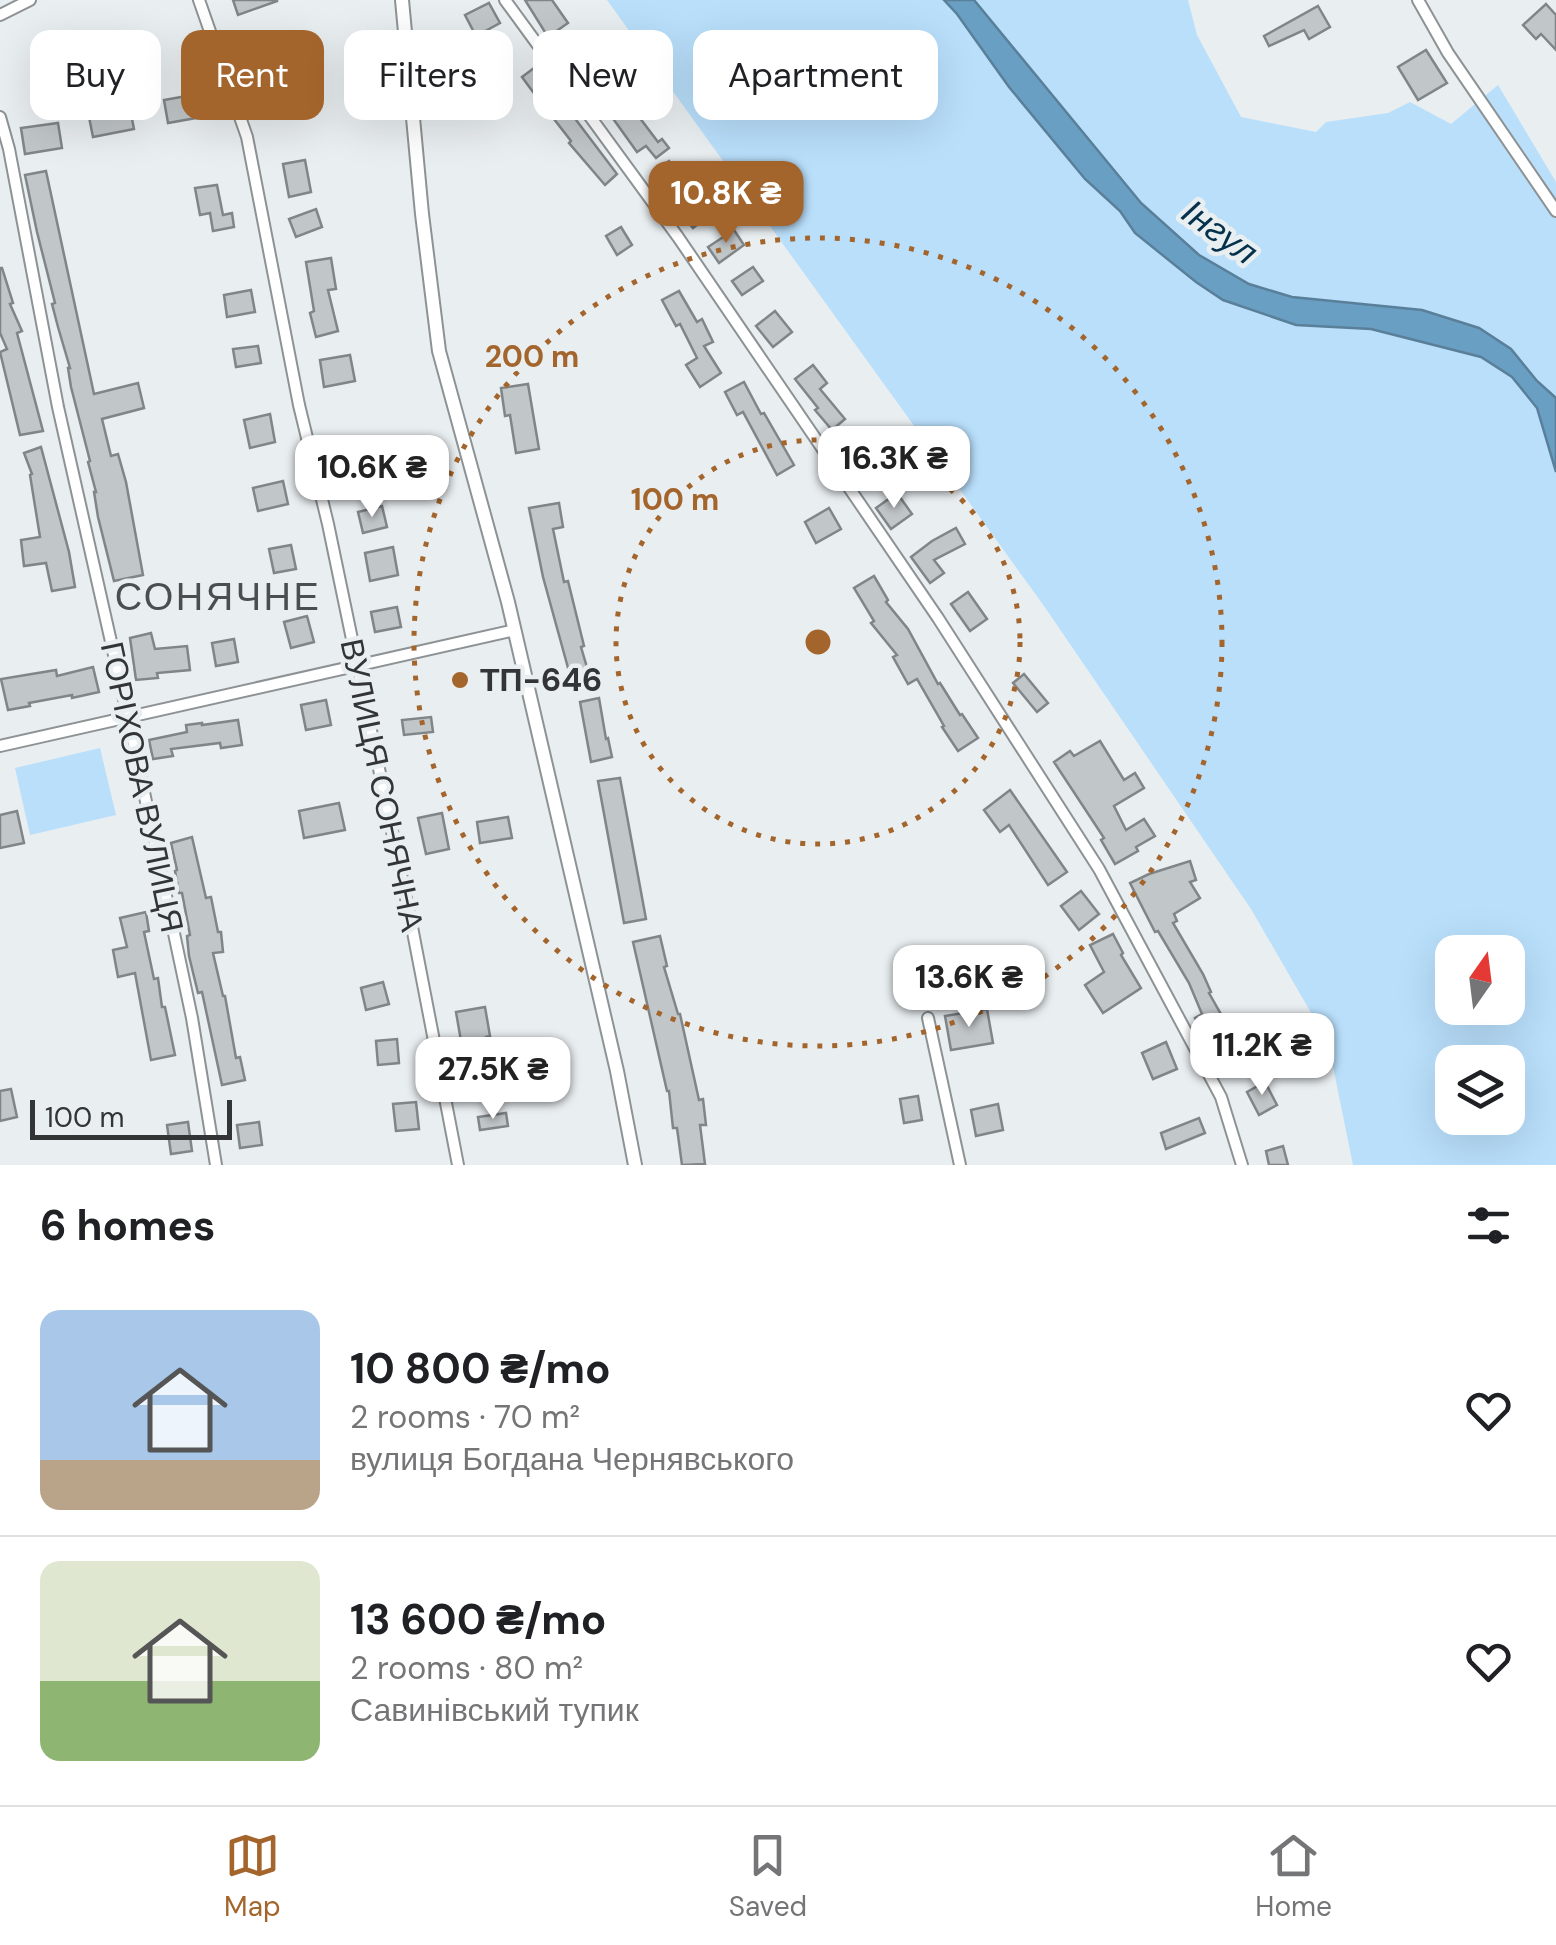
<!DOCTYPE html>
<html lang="en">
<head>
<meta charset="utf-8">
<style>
  :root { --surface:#fff; --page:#f2f2f2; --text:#202124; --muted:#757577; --line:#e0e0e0; --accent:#a4652c }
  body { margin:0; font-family:"DM Sans",sans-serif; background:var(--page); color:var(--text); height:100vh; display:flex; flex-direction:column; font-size:38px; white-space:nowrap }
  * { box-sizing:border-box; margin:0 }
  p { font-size:32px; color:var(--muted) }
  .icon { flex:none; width:55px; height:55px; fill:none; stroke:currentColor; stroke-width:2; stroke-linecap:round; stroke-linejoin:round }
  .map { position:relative; height:1165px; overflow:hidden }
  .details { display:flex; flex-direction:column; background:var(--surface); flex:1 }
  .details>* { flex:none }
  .top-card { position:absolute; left:30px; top:30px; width:1000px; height:90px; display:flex; gap:20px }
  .needle { width:65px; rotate:14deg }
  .controls { position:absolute; left:1435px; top:935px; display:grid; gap:20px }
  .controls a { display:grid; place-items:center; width:90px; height:90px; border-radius:20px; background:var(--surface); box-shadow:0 10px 40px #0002; font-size:50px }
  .scale { position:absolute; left:30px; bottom:25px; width:202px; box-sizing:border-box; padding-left:10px; border:5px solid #323435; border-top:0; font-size:28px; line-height:35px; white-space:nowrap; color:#323435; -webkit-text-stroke:8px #e9eef1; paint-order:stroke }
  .price { position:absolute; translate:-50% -85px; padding:0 22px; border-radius:20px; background:#fff; color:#222; font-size:32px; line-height:65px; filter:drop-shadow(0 2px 5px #0008) }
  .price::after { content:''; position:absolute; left:50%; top:60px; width:30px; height:22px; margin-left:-15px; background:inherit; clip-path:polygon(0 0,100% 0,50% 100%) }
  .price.active { background:var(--accent); color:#fff }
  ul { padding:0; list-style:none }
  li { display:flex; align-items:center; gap:30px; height:250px; padding:0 40px }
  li+li { border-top:2px solid var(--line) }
  li span { display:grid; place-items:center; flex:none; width:280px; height:200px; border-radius:20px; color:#555 }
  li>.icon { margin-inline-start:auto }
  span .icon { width:120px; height:120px; fill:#fffc; stroke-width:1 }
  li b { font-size:42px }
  h2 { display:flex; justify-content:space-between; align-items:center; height:120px; padding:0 40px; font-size:42px }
  .chip { padding:0 35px; border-radius:20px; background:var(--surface); box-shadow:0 10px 40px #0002; font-size:35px; line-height:90px }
  .chip.active { background:var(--accent); color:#fff }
  .tab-bar { display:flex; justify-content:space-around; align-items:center; height:140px; border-top:2px solid var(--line); background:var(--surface); font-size:28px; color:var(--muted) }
  .tab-bar a { display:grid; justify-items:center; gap:5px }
  .tab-bar .active { color:var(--accent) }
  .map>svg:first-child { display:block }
  .green { fill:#b9dffb; fill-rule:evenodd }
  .water { fill:#6a9fc4; stroke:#597f99; stroke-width:2.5 }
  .building { fill:#c1c6c9; stroke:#808588; stroke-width:2.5 }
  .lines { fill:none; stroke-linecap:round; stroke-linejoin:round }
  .minor-casing { stroke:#8d9295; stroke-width:14 }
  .tertiary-casing { stroke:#8d9295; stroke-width:16 }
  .minor { stroke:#fff; stroke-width:10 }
  .tertiary { stroke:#fff; stroke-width:12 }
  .ring { fill:none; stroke:#a4652c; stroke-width:5; stroke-dasharray:5 10 }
  .poi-dot { fill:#a4652c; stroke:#e9eef1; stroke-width:4 }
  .labels { text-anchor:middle; stroke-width:9; stroke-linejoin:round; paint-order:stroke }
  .poi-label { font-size:32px; font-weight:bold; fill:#323435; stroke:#e9eef1; text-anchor:start }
  .street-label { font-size:32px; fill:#323435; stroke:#e9eef1 }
  .water-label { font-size:35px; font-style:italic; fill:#04314b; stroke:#e9eef1 }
  .quarter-label { font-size:38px; letter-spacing:2.5px; fill:#4a4e51; stroke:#e9eef1 }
  .centre { fill:#a4652c; stroke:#e9eef1; stroke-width:5 }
  .ring-label { font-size:30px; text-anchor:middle; font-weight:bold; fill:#a4652c; stroke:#e9eef1; stroke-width:9; stroke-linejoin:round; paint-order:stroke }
</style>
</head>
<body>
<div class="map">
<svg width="1556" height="1165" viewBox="0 0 1556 1165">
  <rect width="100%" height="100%" fill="#e9eef1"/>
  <!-- green -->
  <g class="green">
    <path d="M607,0H944L957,14L1009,87L1085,179L1120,211L1135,234L1223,300L1296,324L1371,329L1481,357L1511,377L1537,408L1556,472V1165H1353L1328,1042L1251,909L1044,606ZM1452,952H1508V1008H1452ZM1452,1062H1508V1118H1452Z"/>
    <path d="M974,0H1188L1197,35L1241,117L1316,132L1326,122L1388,113L1410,102L1451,124L1498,85L1556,182V398L1537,381L1373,304L1292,297L1249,284L1199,255L1141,203Z"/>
    <path d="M100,748L116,815L30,835L15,768Z"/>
  </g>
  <!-- water -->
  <path class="water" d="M944,0H974L1141,203L1199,255L1249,284L1292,297L1422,310L1479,328L1511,349L1537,381L1556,398V472L1537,408L1512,377L1481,357L1371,329L1296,325L1223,300L1196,282L1135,233L1120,211L1085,179L1009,87L957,14Z"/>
  <!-- building -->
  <g class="building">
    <path d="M233,0H277V1L238,15Z"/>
    <path d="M525,0H552L568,23L548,37Z"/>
    <path d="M489,3L500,23L476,36L465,15Z"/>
    <path d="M1546,4L1556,15V50L1541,34L1536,39L1523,25Z"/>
    <path d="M1318,6L1330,27L1309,39L1304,30L1269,46L1264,36Z"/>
    <path d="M1426,50L1447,83L1418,100L1398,67Z"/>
    <path d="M538,65L549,80L533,92L522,77Z"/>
    <path d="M621,93L658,142L662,139L669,148L656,158L646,146L637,152L604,106Z"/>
    <path d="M198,94L202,117L168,123L164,100Z"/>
    <path d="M561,100L617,174L605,185L569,143L571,141L547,110Z"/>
    <path d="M129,104L134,129L93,137L88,112Z"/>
    <path d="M58,123L62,148L25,154L21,128Z"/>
    <path d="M305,160L311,192L289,197L283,164Z"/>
    <path d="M669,161L683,176L666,191L652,175Z"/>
    <path d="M46,171L94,394L138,383L144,408L102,419L111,456L118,454L126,482L143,575L114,581L98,517L94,492H96L88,462L90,461L71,387L68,368H70L58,327L52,304L55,303L37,232L25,175Z"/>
    <path d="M217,185L223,215L232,213L234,227L213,231L210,213L200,215L195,188Z"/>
    <path d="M696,196L711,214L693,228L678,210Z"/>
    <path d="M316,209L322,227L296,237L289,219Z"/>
    <path d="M621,227L632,245L617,255L606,236Z"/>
    <path d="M734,230L744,245L719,263L708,247Z"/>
    <path d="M331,258L336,289L328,290L338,331L316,337L310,313L314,311L306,262Z"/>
    <path d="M753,267L763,281L742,295L732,281Z"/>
    <path d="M0,268H2L13,303L10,304L22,331L17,333L43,431L20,435L0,352L7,349L0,333Z"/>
    <path d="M251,290L255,312L227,317L224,295Z"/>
    <path d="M679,291L697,322L702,319L713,342L704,346L721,373L700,387L686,365L697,358L680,324L676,326L662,300Z"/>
    <path d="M775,311L792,332L773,347L756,326Z"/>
    <path d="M258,346L261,363L236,367L233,349Z"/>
    <path d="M350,355L355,381L324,387L320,360Z"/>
    <path d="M813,365L827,383L820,389L845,419L832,430L815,410L818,408L795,379Z"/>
    <path d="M744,382L761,414L764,413L794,465L777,475L743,412L737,415L725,392Z"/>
    <path d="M528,384L539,449L516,453L510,415L505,416L501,388Z"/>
    <path d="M270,414L275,442L250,448L244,420Z"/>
    <path d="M859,434L870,456L847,468L836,446Z"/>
    <path d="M41,447L69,552L75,587L52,591L46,563L24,566L21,540L40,537L30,475L32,474L24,453Z"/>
    <path d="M372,458L373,464L397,463L398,483L354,488L349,461Z"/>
    <path d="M283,481L288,504L258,511L253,488Z"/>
    <path d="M897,493L912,514L891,529L876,508Z"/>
    <path d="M559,503L563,527L553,529L564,582L568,581L584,646L581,647L591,681L573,686L543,577L529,508Z"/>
    <path d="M382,506L387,527L363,533L358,512Z"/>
    <path d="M829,508L841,529L816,543L805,522Z"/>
    <path d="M956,528L965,544L934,560L944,573L930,583L911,557L932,541Z"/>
    <path d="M291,545L296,569L274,573L269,549Z"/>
    <path d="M393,547L398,575L370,581L365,553Z"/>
    <path d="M874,576L888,600L886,602L908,629L938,684L940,683L960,715L962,714L978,738L958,751L942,727L944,726L917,679L908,684L893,657L897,655L871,623L874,621L854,588Z"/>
    <path d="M968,592L987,619L970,631L951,604Z"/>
    <path d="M397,607L401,627L375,632L371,612Z"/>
    <path d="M307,616L314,642L291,648L284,622Z"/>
    <path d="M151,633L155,649L187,646L190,670L157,673L158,678L136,680L130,638Z"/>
    <path d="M234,639L238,662L216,666L212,643Z"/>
    <path d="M93,667L99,692L72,698V695L29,703L30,706L8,710L1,679L56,670L57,676Z"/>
    <path d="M1024,674L1048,703L1037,712L1013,683Z"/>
    <path d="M599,698L606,739L608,738L612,757L591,762L580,702Z"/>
    <path d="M326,700L331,725L306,730L301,705Z"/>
    <path d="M431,717L433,732L404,735L402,720Z"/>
    <path d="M238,720L242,745L221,748L220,743L171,749L173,756L153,759L149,740L187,732L186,725L202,723V725Z"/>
    <path d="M1100,741L1124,780L1135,773L1144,788L1114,806L1126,830L1144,819L1155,836L1136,847L1138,851L1115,864L1101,840L1104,838L1054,762L1070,751L1074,756Z"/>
    <path d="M620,778L646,919L624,923L598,781Z"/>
    <path d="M1010,790L1067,872L1048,885L1009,825L1000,832L984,810Z"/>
    <path d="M339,803L345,830L304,838L299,811Z"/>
    <path d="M17,811L24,843L0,848V815Z"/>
    <path d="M442,813L449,849L426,854L418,818Z"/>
    <path d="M508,817L512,838L480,843L477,822Z"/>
    <path d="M192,837L206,898L211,897L218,932H221L223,952L213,953L223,996H225L236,1058L240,1057L245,1080L222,1085L202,992L198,993L189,956L187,936L190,935L182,893H179L175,871L177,870L171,843Z"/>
    <path d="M1190,861L1196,880L1190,882L1200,898L1174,914L1177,921L1173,923L1203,974L1211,992L1209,993L1226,1023L1205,1035L1195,1018L1202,1014L1189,983L1158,931L1155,932L1130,883L1149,874Z"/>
    <path d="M1081,891L1099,914L1079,930L1061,906Z"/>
    <path d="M146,912L149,931L144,932L154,979L158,978L162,1007H165L175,1055L151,1060L135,973L118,977L113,950L127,947L120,918Z"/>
    <path d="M1113,934L1123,953L1121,955L1141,988L1103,1013L1085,985L1104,972L1090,945Z"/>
    <path d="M660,936L667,966L664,967L678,1014H680L699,1100L703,1099L706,1125H700L705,1164L682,1165L677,1128H673L669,1091H667L633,942Z"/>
    <path d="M383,982L389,1004L366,1010L361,988Z"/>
    <path d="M485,1007L490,1036L486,1037L492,1073L470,1076L464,1041H461L456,1012Z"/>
    <path d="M987,1009L993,1043L951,1050L945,1016Z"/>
    <path d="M397,1039L399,1063L378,1065L376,1041Z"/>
    <path d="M1249,1040L1260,1065L1234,1075L1224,1050Z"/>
    <path d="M1166,1042L1177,1069L1153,1079L1142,1053Z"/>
    <path d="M1265,1082L1277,1105L1259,1115L1247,1092Z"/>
    <path d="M11,1089L17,1117L0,1121V1091Z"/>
    <path d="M918,1096L922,1120L904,1123L900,1099Z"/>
    <path d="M416,1102L419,1129L396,1131L393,1104Z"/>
    <path d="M998,1104L1003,1130L976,1136L971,1110Z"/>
    <path d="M506,1113L508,1126L480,1130L478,1117Z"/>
    <path d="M1199,1118L1205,1133L1166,1149L1161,1133Z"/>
    <path d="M188,1122L192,1151L171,1154L167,1125Z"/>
    <path d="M259,1122L262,1145L240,1148L237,1125Z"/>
    <path d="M1283,1146L1288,1165H1269L1266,1151Z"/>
  </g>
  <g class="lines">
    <defs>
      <g id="minor">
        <path d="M199,0L247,137L299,405L328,524L412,927L458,1165"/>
        <path d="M505,0L678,237L938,618L1099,869L1221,1097L1242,1165"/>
        <path d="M1418,0L1448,53L1556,211"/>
        <path d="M0,15L30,0"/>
        <path d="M0,117L9,149L58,407L128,717L192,1018L216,1165"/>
        <path d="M0,746L515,630"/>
        <path d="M928,1018L960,1165"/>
      </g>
      <path id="tertiary" d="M402,0L422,214L439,351L508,602L617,1071L635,1165"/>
    </defs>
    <!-- minor casing -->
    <use href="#minor" class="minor-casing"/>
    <!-- tertiary casing -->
    <use href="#tertiary" class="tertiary-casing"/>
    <!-- minor -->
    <use href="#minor" class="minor"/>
    <!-- tertiary -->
    <use href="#tertiary" class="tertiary"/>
  </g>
  <!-- distance rings -->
  <g class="ring">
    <circle cx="818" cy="642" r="202"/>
    <circle cx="818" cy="642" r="404"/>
  </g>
  <!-- markers -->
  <circle class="poi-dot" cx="460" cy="680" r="10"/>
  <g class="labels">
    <!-- poi labels -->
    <g class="poi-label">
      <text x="480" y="691">ТП-646</text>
    </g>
    <!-- street labels -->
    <g class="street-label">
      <text transform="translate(382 785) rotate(78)" y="11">ВУЛИЦЯ СОНЯЧНА</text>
      <text transform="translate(142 787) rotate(78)" y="11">ГОРІХОВА ВУЛИЦЯ</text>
    </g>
    <!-- water labels -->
    <g class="water-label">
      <text transform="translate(1220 232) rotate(36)" y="12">Інгул</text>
    </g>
    <!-- quarter labels -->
    <g class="quarter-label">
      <text x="218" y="610">СОНЯЧНЕ</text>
    </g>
  </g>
  <circle cx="818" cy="642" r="15" class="centre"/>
  <g class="ring-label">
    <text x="532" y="367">200 m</text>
    <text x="675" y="510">100 m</text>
  </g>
</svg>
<div class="controls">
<a><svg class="needle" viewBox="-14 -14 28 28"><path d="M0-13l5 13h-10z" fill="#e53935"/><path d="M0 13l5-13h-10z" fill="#757577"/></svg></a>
<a><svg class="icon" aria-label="layers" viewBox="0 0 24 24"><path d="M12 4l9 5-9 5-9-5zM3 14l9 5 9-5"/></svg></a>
</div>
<div class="scale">100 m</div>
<b class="price active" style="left:726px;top:246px">10.8K ₴</b>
<b class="price" style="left:894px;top:511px">16.3K ₴</b>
<b class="price" style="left:372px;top:520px">10.6K ₴</b>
<b class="price" style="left:969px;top:1030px">13.6K ₴</b>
<b class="price" style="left:1262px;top:1098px">11.2K ₴</b>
<b class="price" style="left:493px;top:1122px">27.5K ₴</b>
<div class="top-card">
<a class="chip">Buy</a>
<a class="chip active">Rent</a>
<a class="chip">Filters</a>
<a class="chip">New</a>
<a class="chip">Apartment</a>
</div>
</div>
<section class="details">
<h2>6 homes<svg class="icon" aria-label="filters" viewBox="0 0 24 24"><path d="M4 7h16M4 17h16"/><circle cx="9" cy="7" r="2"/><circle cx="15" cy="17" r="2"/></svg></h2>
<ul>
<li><span style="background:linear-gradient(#a9c7e8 75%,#b9a48a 0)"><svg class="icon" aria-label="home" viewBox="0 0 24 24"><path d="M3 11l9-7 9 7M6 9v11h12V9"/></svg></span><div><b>10 800 ₴/mo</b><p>2 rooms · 70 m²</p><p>вулиця Богдана Чернявського</p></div><svg class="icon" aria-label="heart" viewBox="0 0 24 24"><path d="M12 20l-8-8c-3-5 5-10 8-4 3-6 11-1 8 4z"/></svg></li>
<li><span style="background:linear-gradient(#dfe7d0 60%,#8fb573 0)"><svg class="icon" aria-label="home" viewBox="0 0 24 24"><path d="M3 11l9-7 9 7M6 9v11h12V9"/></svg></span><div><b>13 600 ₴/mo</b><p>2 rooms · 80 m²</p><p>Савинівський тупик</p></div><svg class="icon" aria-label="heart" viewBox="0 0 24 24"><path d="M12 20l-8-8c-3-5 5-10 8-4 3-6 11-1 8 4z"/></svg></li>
</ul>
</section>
<nav class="tab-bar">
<a class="active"><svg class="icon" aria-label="map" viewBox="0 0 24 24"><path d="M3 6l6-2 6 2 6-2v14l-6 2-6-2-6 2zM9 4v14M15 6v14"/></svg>Map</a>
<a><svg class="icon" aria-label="saved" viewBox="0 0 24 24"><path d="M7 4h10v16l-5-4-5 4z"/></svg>Saved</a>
<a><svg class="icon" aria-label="home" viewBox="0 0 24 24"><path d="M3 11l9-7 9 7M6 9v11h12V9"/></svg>Home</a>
</nav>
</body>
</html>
